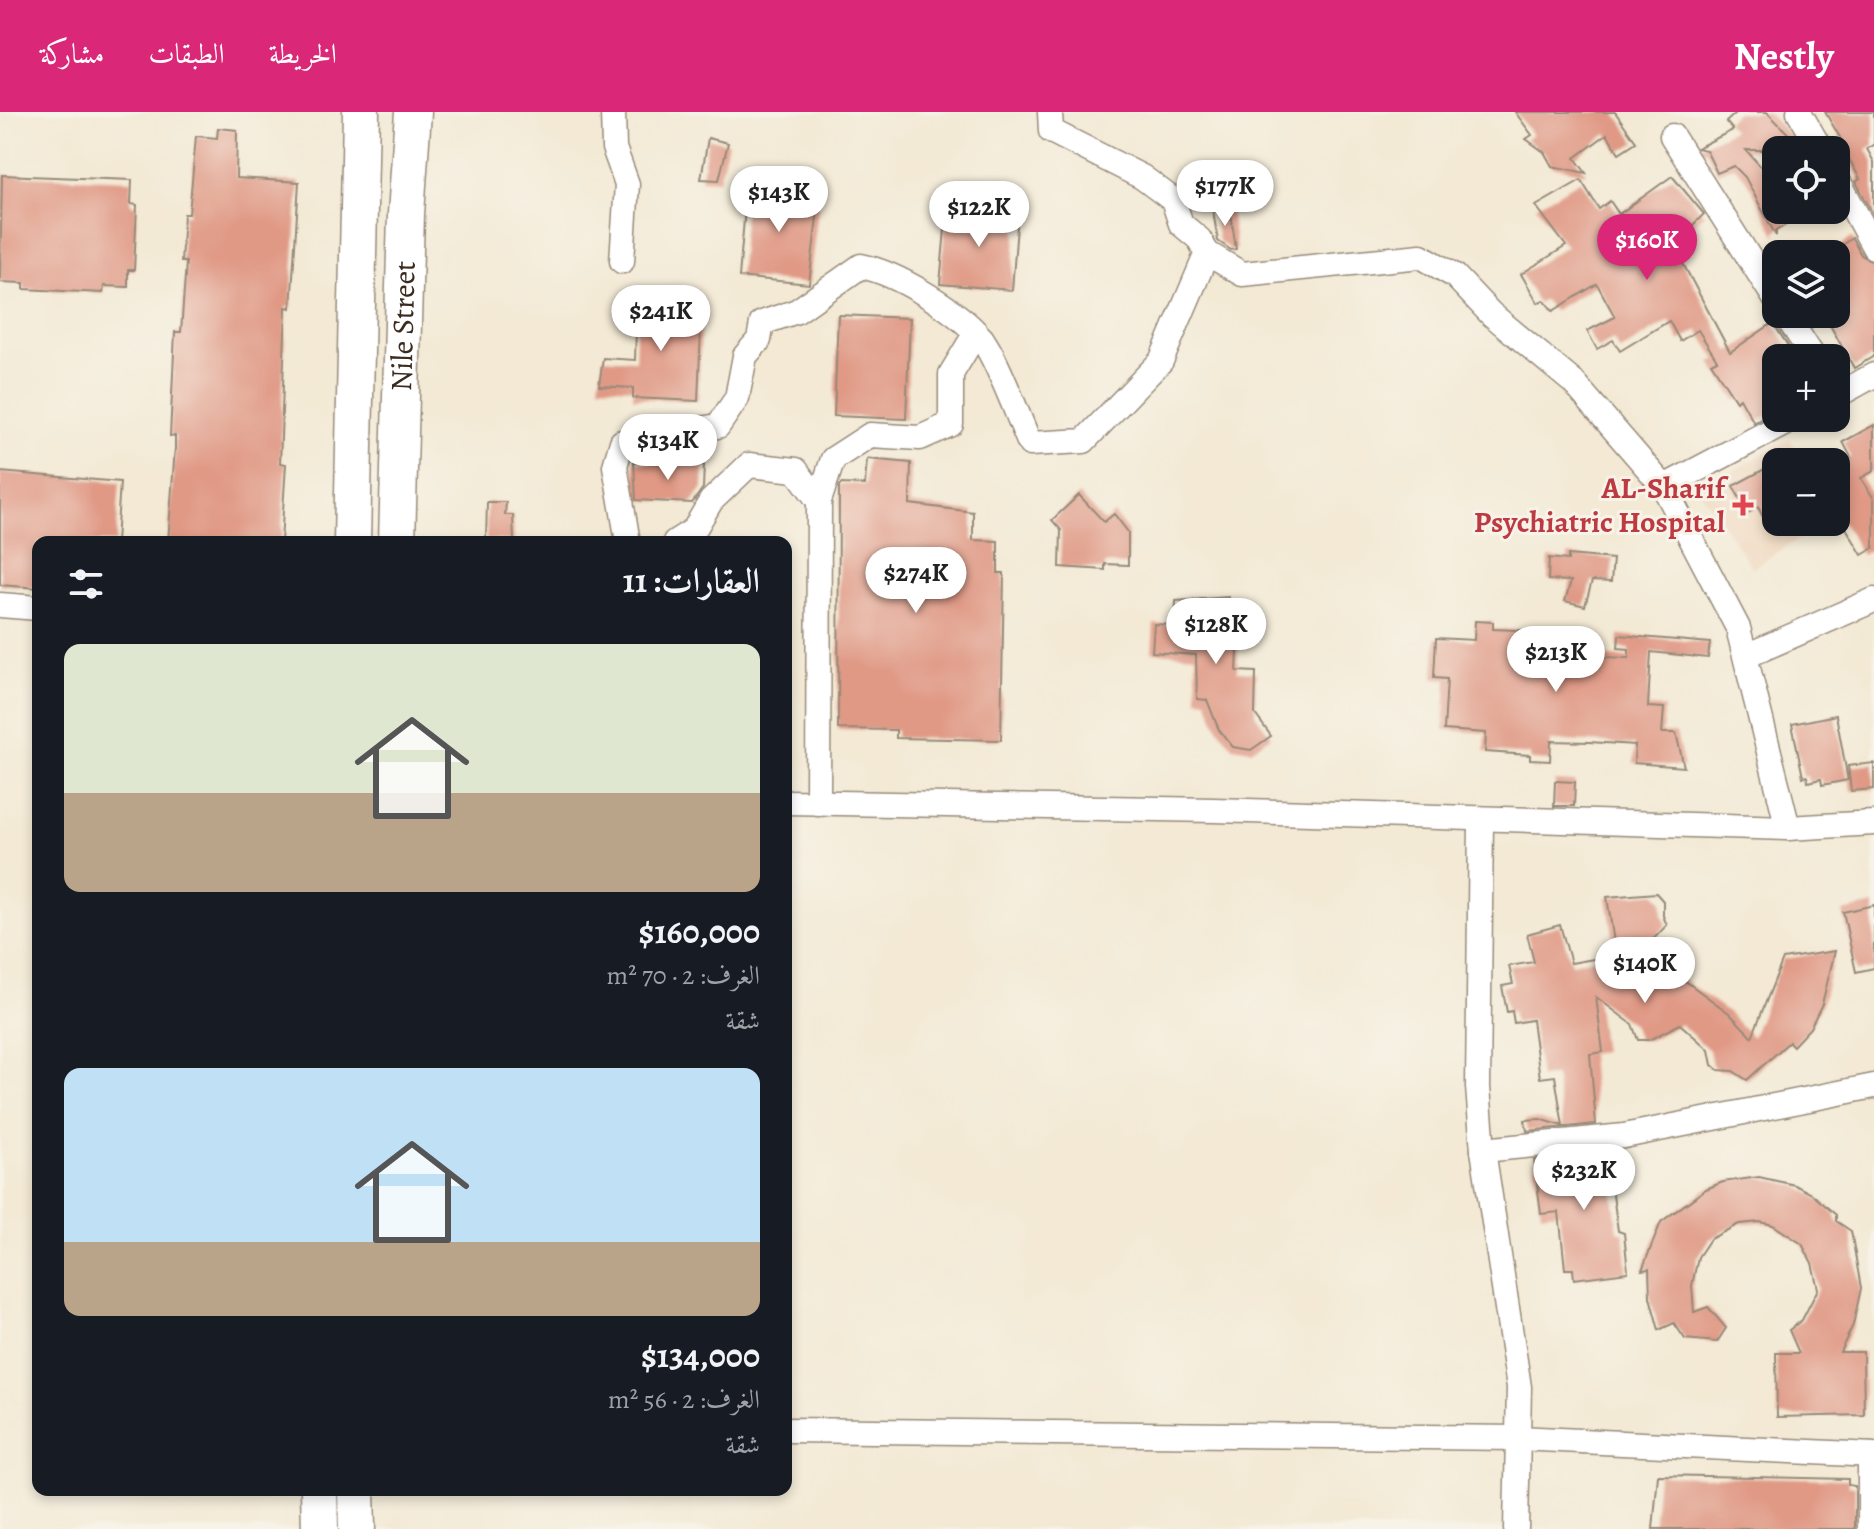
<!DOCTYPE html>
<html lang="ar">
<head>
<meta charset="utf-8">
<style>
  :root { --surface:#171b24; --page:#20242c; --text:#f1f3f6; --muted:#9ea1a6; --accent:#db2777 }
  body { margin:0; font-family:Alegreya,Amiri,serif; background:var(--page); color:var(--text); direction:rtl; height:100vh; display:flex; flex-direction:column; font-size:30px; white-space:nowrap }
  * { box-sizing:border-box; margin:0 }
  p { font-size:26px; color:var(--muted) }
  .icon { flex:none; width:44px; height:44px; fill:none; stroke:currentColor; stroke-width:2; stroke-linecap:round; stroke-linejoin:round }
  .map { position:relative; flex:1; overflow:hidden; direction:ltr }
  .side { position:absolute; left:32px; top:424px; width:760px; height:960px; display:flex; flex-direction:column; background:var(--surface); border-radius:16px; box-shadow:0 4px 12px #0003; direction:rtl }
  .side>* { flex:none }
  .buttons { position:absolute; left:1762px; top:24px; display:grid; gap:16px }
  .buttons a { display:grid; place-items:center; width:88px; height:88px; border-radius:16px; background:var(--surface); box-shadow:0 4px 12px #0003; font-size:40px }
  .price { position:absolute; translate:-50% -68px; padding:0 18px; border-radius:28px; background:#fff; color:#222; font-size:26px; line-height:52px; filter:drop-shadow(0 2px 4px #0008) }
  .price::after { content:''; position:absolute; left:50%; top:48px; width:24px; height:18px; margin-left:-12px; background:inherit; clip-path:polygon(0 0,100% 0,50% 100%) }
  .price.on { background:var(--accent); color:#fff }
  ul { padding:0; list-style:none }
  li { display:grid; align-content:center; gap:16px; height:424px; padding:0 32px }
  li span { display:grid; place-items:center; height:248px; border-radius:16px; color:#555 }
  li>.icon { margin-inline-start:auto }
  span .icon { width:144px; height:144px; fill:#fffc; stroke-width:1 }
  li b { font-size:34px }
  h2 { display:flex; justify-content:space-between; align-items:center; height:96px; padding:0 32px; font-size:34px }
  header { display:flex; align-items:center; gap:48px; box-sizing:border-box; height:112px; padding:0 40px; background:var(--accent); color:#fff }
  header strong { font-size:38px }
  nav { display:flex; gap:44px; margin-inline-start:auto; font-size:28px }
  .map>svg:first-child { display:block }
  .built { fill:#f0d6bc }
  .building { fill:#e09985 }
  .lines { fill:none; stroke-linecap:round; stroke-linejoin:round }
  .minor-casing { stroke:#978a79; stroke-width:27 }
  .primary-casing { stroke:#978a79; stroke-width:39 }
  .minor { stroke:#fff; stroke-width:24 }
  .primary { stroke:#fff; stroke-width:36 }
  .health-dot { fill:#e0444e; stroke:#f7f3e8; stroke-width:3 }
  .labels { text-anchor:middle; stroke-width:6; stroke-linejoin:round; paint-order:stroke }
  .street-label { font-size:30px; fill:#3b2a1e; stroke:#f7f3e8 }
  .health-label { font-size:30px; font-weight:bold; fill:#be3a42; stroke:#f7f3e8; text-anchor:end }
</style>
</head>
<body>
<header>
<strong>Nestly</strong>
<nav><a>الخريطة</a><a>الطبقات</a><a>مشاركة</a></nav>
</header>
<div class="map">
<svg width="1874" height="1417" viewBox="0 0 1874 1417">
  <rect width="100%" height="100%" fill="#f7f3e8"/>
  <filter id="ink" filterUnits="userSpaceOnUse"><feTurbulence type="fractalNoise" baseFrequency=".0125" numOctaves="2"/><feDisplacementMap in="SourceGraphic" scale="16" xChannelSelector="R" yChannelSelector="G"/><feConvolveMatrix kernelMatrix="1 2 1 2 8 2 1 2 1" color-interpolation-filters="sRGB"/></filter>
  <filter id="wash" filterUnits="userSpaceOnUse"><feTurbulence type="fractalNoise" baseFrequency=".006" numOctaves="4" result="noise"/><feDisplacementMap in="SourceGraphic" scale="32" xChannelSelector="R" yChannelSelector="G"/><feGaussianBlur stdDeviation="1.8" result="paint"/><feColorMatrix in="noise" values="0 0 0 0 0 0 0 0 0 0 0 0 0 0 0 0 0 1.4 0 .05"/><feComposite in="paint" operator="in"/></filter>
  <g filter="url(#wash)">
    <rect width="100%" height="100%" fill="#f3e9d4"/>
    <!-- built -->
    <path class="built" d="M1790,327L1803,350H1776V410H1826L1752,456L1699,377Z"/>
    <g id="blocks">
      <!-- building -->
      <g class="building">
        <path d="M1515,0H1615L1636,30L1619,41L1607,22L1575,46L1586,61L1552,54L1544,40L1526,27L1532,23Z"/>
        <path d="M1737,0H1767L1804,38H1746L1776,72V98H1810L1776,119V124L1745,65L1734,54L1717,61L1706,38L1697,36L1733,18L1726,10Z"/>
        <path d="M1825,0H1874V33L1867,37L1874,50V104L1856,70L1860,67L1843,36L1845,34Z"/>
        <path d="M218,16L237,18L236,66L299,70L291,196L286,195L280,351L286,352L281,430H168L175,336V324H170L175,220H181L186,150H181L184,102H189L196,24L217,26Z"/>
        <path d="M708,26L728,31L719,68L701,67Z"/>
        <path d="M2,63L132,68L131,92L137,93L134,158H128V175L104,174L103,181L24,177V171L0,170Z"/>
        <path d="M1672,64L1704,102L1686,120L1695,134L1679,144L1730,240L1773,211L1788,234L1776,243V299L1754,311L1740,286L1736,289L1711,251L1717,248L1698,218L1680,229L1669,209L1620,239L1613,228L1597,237L1587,219L1615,205L1597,172L1553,199L1544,188L1538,191L1521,162L1566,134L1536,94L1581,68L1599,97L1610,89L1619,102Z"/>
        <path d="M747,73L820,80L809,172L739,165Z"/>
        <path d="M947,95L1018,101L1012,178L940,172Z"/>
        <path d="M1230,96L1236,137L1231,138L1218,129L1213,99Z"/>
        <path d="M1852,126L1861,143L1874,150V244L1854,256L1826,206L1812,216L1803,202H1836V137Z"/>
        <path d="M637,187L702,190L698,289L633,286V276L599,274L603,246L635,248Z"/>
        <path d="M838,203L910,206L906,307L834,304Z"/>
        <path d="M1874,313V359L1861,366L1874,387V436L1862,443L1836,399V353L1851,345L1843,330Z"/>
        <path d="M867,347L911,351L910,392L973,400V428L998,429V461H1004L1001,628L896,626V618L838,617L839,375L841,372L865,373Z"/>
        <path d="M634,350L704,353L703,376L692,391L636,388Z"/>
        <path d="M1776,351V401L1764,407L1758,395L1748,401L1733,374Z"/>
        <path d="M0,360L120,370L116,430H38V476L0,473Z"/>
        <path d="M1079,383L1104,410L1114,402L1128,420V453L1105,452V458L1060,455L1061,418L1052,408Z"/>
        <path d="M487,390H506L505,403H513L514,429L486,428Z"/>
        <path d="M1568,443L1613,447L1611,470L1592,469L1585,494L1565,489L1571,469L1548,468L1549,446L1568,448Z"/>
        <path d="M1228,485L1229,496L1235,497L1234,517H1239L1237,559L1256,560L1255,602L1271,624L1251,638L1233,635L1219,618L1207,588L1197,587L1196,543L1152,540L1154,512L1175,513L1176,489Z"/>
        <path d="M1475,509L1493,510V517L1543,519L1542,538L1581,540V544L1629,546V537L1618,536L1619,523L1710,531L1708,546L1651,540L1648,595L1664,596L1662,621H1676L1684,655L1634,651L1635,633L1589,630L1551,629L1550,649L1530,648V643L1485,640L1486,621L1444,618L1447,567L1434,566L1436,526L1474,528Z"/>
        <path d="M1836,603L1848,668L1822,673L1821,667L1808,670L1807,664L1803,665L1792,612Z"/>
        <path d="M1874,651V677L1851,679L1848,654Z"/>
        <path d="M1555,669L1575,670L1574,694H1554Z"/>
        <path d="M1656,781L1663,789V804L1667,813L1620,862L1672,844L1680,865L1729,901L1752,925L1783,847L1835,839L1822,892L1810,916L1793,934L1789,930L1747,968L1733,959L1718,958L1712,953L1709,938L1680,912L1649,928H1638L1632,912L1596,885L1603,940L1590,942L1596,1012L1527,1019L1525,1008L1540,1007L1563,1014L1555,964L1540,966L1532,908L1514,911L1512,899L1507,900L1502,874L1513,872L1509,854L1534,850L1527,822L1560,813L1571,851L1616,843L1607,785Z"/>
        <path d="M1874,793V856L1856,860L1843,800Z"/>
        <path d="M1608,1041L1609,1050H1613L1616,1074L1612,1075L1618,1119L1624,1121L1628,1160L1574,1167L1573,1157H1565L1559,1100L1541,1102L1534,1048Z"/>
        <path d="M1759,1065L1795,1073L1812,1082L1836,1103V1109L1851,1119L1861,1176L1853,1213L1840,1240H1863L1864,1303L1777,1305L1776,1241H1799L1789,1218L1802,1208L1818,1177L1812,1151L1802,1132L1773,1113L1760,1110L1739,1112L1710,1127L1698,1145L1692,1174L1694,1200L1708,1195L1726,1216L1717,1230L1685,1227L1674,1211L1659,1218L1650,1185L1649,1157L1642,1158L1661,1110L1706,1077L1723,1070Z"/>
        <path d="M1658,1363L1848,1367V1373L1855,1374V1417H1653Z"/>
      </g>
    </g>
  </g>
  <g filter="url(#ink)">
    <use href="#blocks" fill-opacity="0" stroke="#978a79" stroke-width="2"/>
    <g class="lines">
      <defs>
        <g id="minor">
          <path d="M613,0L614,36L627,72L622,149"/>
          <path d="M1050,0L1051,19L1142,65L1173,88L1181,112L1199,127L1207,141"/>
          <path d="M1799,0L1821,38"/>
          <path d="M1672,24L1776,188"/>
          <path d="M1836,65L1874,135"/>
          <path d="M1785,202L1814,246"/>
          <path d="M1836,284L1874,263"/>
          <path d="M1664,375L1795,306"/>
          <path d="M628,430L615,354L622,330L718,314L737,286L745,244L759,228L762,211L797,199L861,154C897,161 957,198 981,226C996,244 1019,307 1030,332L1084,329L1161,249L1207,141L1242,162L1421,144L1455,164L1490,201L1574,271L1664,375L1738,516L1788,716"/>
          <path d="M675,430L694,418L711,389L749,353L796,358L819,389L833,347L870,323L920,326L951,312V262L974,224L982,227"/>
          <path d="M0,493L38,496"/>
          <path d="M1746,544L1874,488"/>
          <path d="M786,690L1214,698L1788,716L1874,711"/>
          <path d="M818,691L819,389"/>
          <path d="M1481,708L1478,975L1483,1038L1519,1275L1516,1417"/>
          <path d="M1483,1038L1624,1024L1874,974"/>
          <path d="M786,1318L1518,1326L1874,1343"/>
          <path d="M1870,1417V1343"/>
        </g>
        <g id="primary">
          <path d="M352,430L361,0"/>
          <path id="s1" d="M397,430L406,102L413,0"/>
          <path d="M319,1378L320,1417"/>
          <path d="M356,1378L357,1417"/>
        </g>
      </defs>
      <!-- minor casing -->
      <use href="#minor" class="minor-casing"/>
      <!-- primary casing -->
      <use href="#primary" class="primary-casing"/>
      <!-- minor -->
      <use href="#minor" class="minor"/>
      <!-- primary -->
      <use href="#primary" class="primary"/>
    </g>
  </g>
  <!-- markers -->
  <path class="health-dot" d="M1739 381h8v8h8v8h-8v8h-8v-8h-8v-8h8z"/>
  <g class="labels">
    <!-- street labels -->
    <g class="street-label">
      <text dy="10" stroke="none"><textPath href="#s1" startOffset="216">Nile Street</textPath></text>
    </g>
    <!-- health labels -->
    <g class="health-label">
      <text x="1725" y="386">AL-Sharif<tspan x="1725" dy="34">Psychiatric Hospital</tspan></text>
    </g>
  </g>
</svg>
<div class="buttons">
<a><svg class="icon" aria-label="locate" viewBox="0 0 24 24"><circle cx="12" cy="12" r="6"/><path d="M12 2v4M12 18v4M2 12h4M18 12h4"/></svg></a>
<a><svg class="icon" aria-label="layers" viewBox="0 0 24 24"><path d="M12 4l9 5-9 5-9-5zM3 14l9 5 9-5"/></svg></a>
<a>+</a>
<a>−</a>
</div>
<b class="price" style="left:1225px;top:116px">$177K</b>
<b class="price" style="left:779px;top:122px">$143K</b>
<b class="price" style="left:979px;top:137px">$122K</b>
<b class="price on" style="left:1647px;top:170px">$160K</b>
<b class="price" style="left:661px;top:241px">$241K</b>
<b class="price" style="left:668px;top:370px">$134K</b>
<b class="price" style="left:916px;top:503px">$274K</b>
<b class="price" style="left:1216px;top:554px">$128K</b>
<b class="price" style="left:1556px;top:582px">$213K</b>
<b class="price" style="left:1645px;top:893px">$140K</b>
<b class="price" style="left:1584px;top:1100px">$232K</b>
<section class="side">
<h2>العقارات: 11<svg class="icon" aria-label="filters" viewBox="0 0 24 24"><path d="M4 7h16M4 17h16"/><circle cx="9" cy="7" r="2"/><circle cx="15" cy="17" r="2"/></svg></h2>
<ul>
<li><span style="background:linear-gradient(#dfe7d0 60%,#b9a48a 0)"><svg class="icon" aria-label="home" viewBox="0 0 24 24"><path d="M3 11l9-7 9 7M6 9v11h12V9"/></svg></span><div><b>$160,000</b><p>الغرف: 2 · 70 m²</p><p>شقة</p></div></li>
<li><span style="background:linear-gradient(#bfe0f5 70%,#b9a48a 0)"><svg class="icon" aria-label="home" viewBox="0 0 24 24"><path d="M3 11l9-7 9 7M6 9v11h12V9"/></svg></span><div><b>$134,000</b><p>الغرف: 2 · 56 m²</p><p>شقة</p></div></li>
</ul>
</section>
</div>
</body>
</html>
